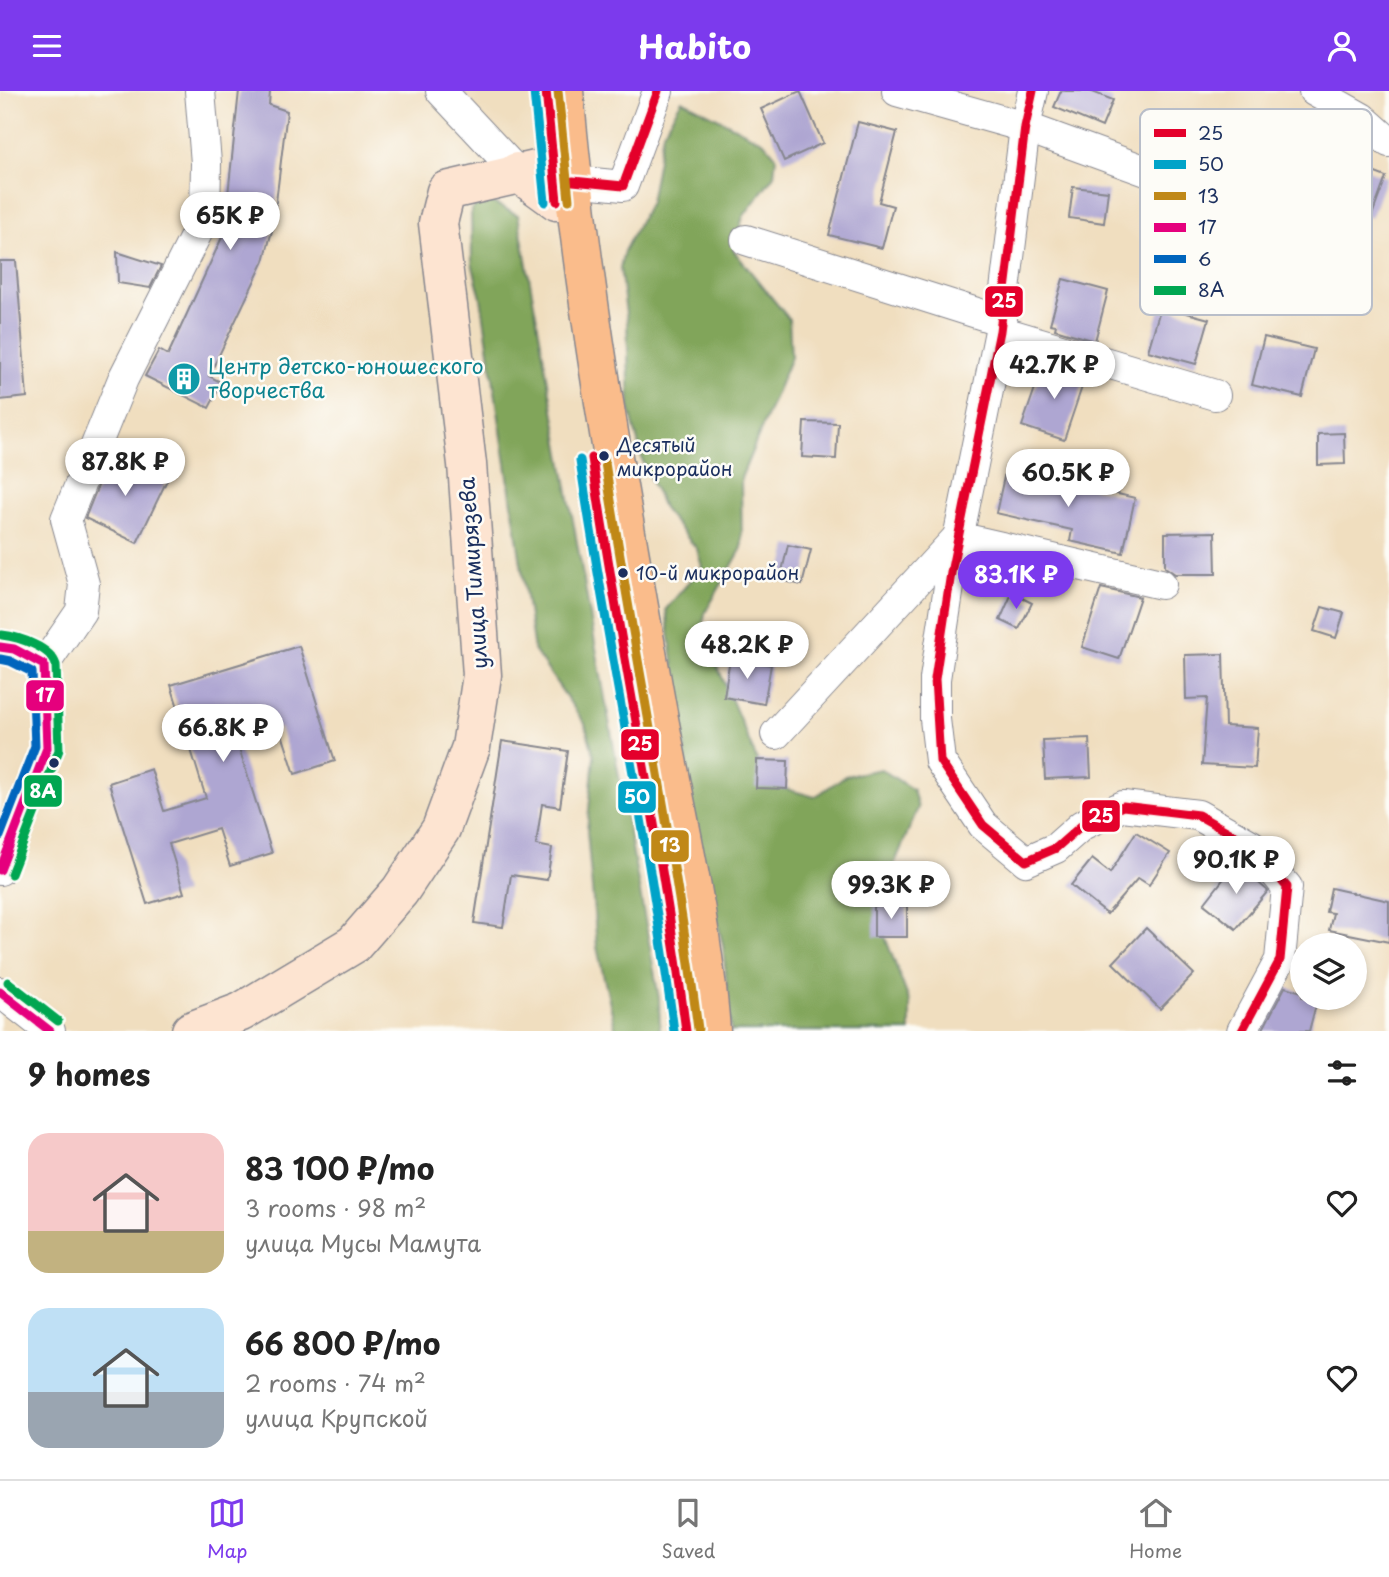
<!DOCTYPE html>
<html lang="en">
<head>
<meta charset="utf-8">
<style>
  :root { --surface:#fff; --page:#f6f6f6; --text:#222; --muted:#767676; --line:#e0e0e0; --accent:#7c3aed }
  body { margin:0; font-family:"Playpen Sans",sans-serif; background:var(--page); color:var(--text); height:100vh; display:flex; flex-direction:column; font-size:26px; white-space:nowrap }
  * { box-sizing:border-box; margin:0 }
  p { font-size:23px; color:var(--muted) }
  .icon { flex:none; width:38px; height:38px; fill:none; stroke:currentColor; stroke-width:2; stroke-linecap:round; stroke-linejoin:round }
  .map { position:relative; height:940px; overflow:hidden }
  .side { display:flex; flex-direction:column; background:var(--surface); flex:1 }
  .side>* { flex:none }
  .buttons { position:absolute; left:1290px; top:842px; display:grid; gap:14px }
  .buttons a { display:grid; place-items:center; width:77px; height:77px; border-radius:50%; background:var(--surface); box-shadow:0 4px 10px #0003; font-size:35px }
  .price { position:absolute; translate:-50% -60px; padding:0 16px; border-radius:24px; background:#fff; color:#222; font-size:23px; line-height:46px; filter:drop-shadow(0 2px 4px #0008) }
  .price::after { content:''; position:absolute; left:50%; top:42px; width:21px; height:16px; margin-left:-10px; background:inherit; clip-path:polygon(0 0,100% 0,50% 100%) }
  .price.current { background:var(--accent); color:#fff }
  ul { padding:0; list-style:none }
  li { display:flex; align-items:center; gap:21px; height:175px; padding:0 28px }
  li span { display:grid; place-items:center; flex:none; width:196px; height:140px; border-radius:21px; color:#555 }
  li>.icon { margin-inline-start:auto }
  span .icon { width:84px; height:84px; fill:#fffc; stroke-width:1 }
  li b { font-size:30px }
  h2 { display:flex; justify-content:space-between; align-items:center; height:84px; padding:0 28px; font-size:30px }
  header { display:flex; justify-content:space-between; align-items:center; height:91px; padding:0 28px; background:var(--accent); color:#fff; font-size:32px; font-weight:700 }
  .dock { display:flex; justify-content:space-around; align-items:center; height:98px; border-top:2px solid var(--line); background:var(--surface); font-size:19px; color:var(--muted) }
  .dock a { display:grid; justify-items:center; gap:4px }
  .dock .current { color:var(--accent) }
  .map>svg:first-child { display:block }
  .forest { fill:#81a55a; stroke:#4e6a5c; stroke-width:2 }
  .building { fill:#aea6d2 }
  .lines { fill:none; stroke-linecap:round; stroke-linejoin:round }
  .street-casing { stroke:#86868e; stroke-width:32 }
  .secondary-casing { stroke:#86868e; stroke-width:41 }
  .highway-casing { stroke:#86868e; stroke-width:41 }
  .street { stroke:#fff; stroke-width:30 }
  .secondary { stroke:#fde4d1; stroke-width:38 }
  .highway { stroke:#fabc8b; stroke-width:38 }
  .bus-1-casing { stroke:#fdfcf7; stroke-width:14 }
  .bus-2-casing { stroke:#fdfcf7; stroke-width:14 }
  .bus-3-casing { stroke:#fdfcf7; stroke-width:14 }
  .bus-4-casing { stroke:#fdfcf7; stroke-width:14 }
  .bus-5-casing { stroke:#fdfcf7; stroke-width:14 }
  .bus-6-casing { stroke:#fdfcf7; stroke-width:14 }
  .bus-1 { stroke:#e4002b; stroke-width:9 }
  .bus-2 { stroke:#01a3c8; stroke-width:9 }
  .bus-3 { stroke:#c08818; stroke-width:9 }
  .bus-4 { stroke:#e5007d; stroke-width:9 }
  .bus-5 { stroke:#0065bd; stroke-width:9 }
  .bus-6 { stroke:#00a651; stroke-width:9 }
  .bus-dot { fill:#1b2f5e; stroke:#fdfcf7; stroke-width:2.5 }
  .labels { text-anchor:middle; stroke-width:5; stroke-linejoin:round; paint-order:stroke }
  .bus-label { font-size:19px; fill:#1b2f5e; stroke:#fdfcf7; text-anchor:start }
  .culture-label { font-size:21px; fill:#0d838f; stroke:#fdfcf7; text-anchor:start }
  .street-label { font-size:21px; fill:#1b2f5e; stroke:#fdfcf7 }
  .key { fill:#fdfcf7; stroke:#b9bec9; stroke-width:2 }
  .key-label { font-size:19px; fill:#1b2f5e }
  .line-badge { stroke:#fdfcf7; stroke-width:2.5 }
  .badge-label { font-size:19px; text-anchor:middle; font-weight:bold; fill:#fff }
</style>
</head>
<body>
<header><svg class="icon" aria-label="menu" viewBox="0 0 24 24"><path d="M4 6h16M4 12h16M4 18h16"/></svg>Habito<svg class="icon" aria-label="person" viewBox="0 0 24 24"><circle cx="12" cy="8" r="4"/><path d="M4 21q1-7 8-7t8 7"/></svg></header>
<div class="map">
<svg width="1389" height="940" viewBox="0 0 1389 940">
  <rect width="100%" height="100%" fill="#fdfcf7"/>
  <filter id="ink" filterUnits="userSpaceOnUse"><feTurbulence type="fractalNoise" baseFrequency=".0143" numOctaves="2"/><feDisplacementMap in="SourceGraphic" scale="14" xChannelSelector="R" yChannelSelector="G"/><feConvolveMatrix kernelMatrix="1 2 1 2 8 2 1 2 1" color-interpolation-filters="sRGB"/></filter>
  <filter id="wash" filterUnits="userSpaceOnUse"><feTurbulence type="fractalNoise" baseFrequency=".00686" numOctaves="4" result="noise"/><feDisplacementMap in="SourceGraphic" scale="28" xChannelSelector="R" yChannelSelector="G"/><feGaussianBlur stdDeviation="1.57" result="paint"/><feColorMatrix in="noise" values="0 0 0 0 0 0 0 0 0 0 0 0 0 0 0 0 0 1.4 0 .05"/><feComposite in="paint" operator="in"/></filter>
  <g filter="url(#wash)">
    <rect width="100%" height="100%" fill="#f0debf"/>
    <!-- forest -->
    <g class="forest">
      <path d="M682,9L764,51L776,65L774,84L743,126L733,159L789,228L791,266L741,387L742,457L705,522L702,539L757,669L779,696L815,706L845,685L881,678L913,699L918,717L880,807L884,843L910,912V940H731L723,854L696,743L666,518L702,476L697,458L664,419L643,371L630,320L627,230L620,177L624,160L650,111L663,41Z"/>
      <path d="M485,108L518,124L659,907L660,940H616L597,856L587,740L594,665L585,633L534,559L481,207L472,172L471,119Z"/>
    </g>
    <g id="blocks">
      <!-- building -->
      <g class="building">
        <path d="M239,0H270L269,14L287,20L273,136L264,170L209,285L222,292L209,317L145,285L159,259L168,264L224,142Z"/>
        <path d="M800,0L823,52L784,70L761,18Z"/>
        <path d="M1061,0H1090L1113,9L1102,36L1054,16Z"/>
        <path d="M858,31L897,41L879,111L893,115L882,157L829,144Z"/>
        <path d="M1339,68L1386,86L1371,127L1323,108Z"/>
        <path d="M1073,96L1108,100L1104,132L1069,127Z"/>
        <path d="M117,161L161,175L150,197L118,192Z"/>
        <path d="M0,170H16L27,306L0,309Z"/>
        <path d="M1063,188L1108,200L1095,250L1055,238L1056,234L1050,233Z"/>
        <path d="M1161,215L1209,228L1196,273L1148,260Z"/>
        <path d="M1264,246L1314,258L1302,306L1252,294Z"/>
        <path d="M1044,271L1086,284L1064,349L1022,335Z"/>
        <path d="M804,331L838,332L836,368L802,366Z"/>
        <path d="M1344,342L1345,373L1318,374V343Z"/>
        <path d="M111,363L167,389L137,452L85,427Z"/>
        <path d="M1006,377L1135,407L1123,462L1070,450L1072,439L996,422Z"/>
        <path d="M1215,441L1216,483H1175L1165,476V442Z"/>
        <path d="M788,454L811,459L802,494L780,489Z"/>
        <path d="M1101,497L1140,506L1119,568L1082,556Z"/>
        <path d="M1012,502L1032,512L1019,538L1000,529Z"/>
        <path d="M1322,516L1344,522L1336,547L1314,540Z"/>
        <path d="M299,555L335,670L295,683L280,637L237,651L272,762L230,775L218,738L169,753L184,802L147,813L109,692L151,678L164,720L206,707L171,594Z"/>
        <path d="M1223,563L1225,635L1258,637L1255,677L1202,674L1207,607L1186,608L1185,564Z"/>
        <path d="M730,567L771,574L764,613L724,606Z"/>
        <path d="M1089,647L1091,686L1045,688L1043,649Z"/>
        <path d="M502,650L568,660L560,716L542,713L536,754L552,757L547,789L511,784L503,836L474,832Z"/>
        <path d="M757,669L788,670L787,698L756,697Z"/>
        <path d="M1136,741L1170,762L1149,794L1138,787L1107,823L1071,794L1092,768L1110,782Z"/>
        <path d="M1236,772L1268,800L1236,838L1204,813Z"/>
        <path d="M1331,797L1389,810V851L1329,839L1333,822L1326,821Z"/>
        <rect x="874" y="815" width="33" height="31"/>
        <path d="M1146,837L1194,883L1160,918L1113,872Z"/>
        <path d="M1285,896L1302,901V906H1318L1309,940H1262Z"/>
      </g>
    </g>
  </g>
  <g filter="url(#ink)">
    <use href="#blocks" fill-opacity="0" stroke="#86868e" stroke-width="2"/>
    <g class="lines">
      <defs>
        <g id="street">
          <path d="M441,0L517,81"/>
          <path d="M897,0L1025,36L1345,152"/>
          <path d="M1033,0L1025,36L1000,240L951,482L935,588V628L940,670L983,734L1026,770L1056,757L1082,734L1123,715L1198,724L1251,754L1287,796L1280,869L1242,940"/>
          <path d="M1314,0L1362,27L1389,51"/>
          <path d="M573,90L623,95L658,0"/>
          <path d="M746,149L1002,230"/>
          <path d="M1000,240L1215,304"/>
          <path d="M0,556L14,558L44,574L47,657L0,779"/>
          <path d="M44,574L81,520L84,493L66,428L123,288L205,126L206,72L200,0"/>
          <path d="M776,643L958,446L1161,493"/>
          <path d="M0,901L50,940"/>
        </g>
        <g id="secondary">
          <path d="M517,81L557,110"/>
          <path d="M191,940L241,921L354,853L400,800L441,738L471,656L482,584L467,373L438,132L446,100L553,75L570,68"/>
        </g>
        <path id="highway" d="M564,0C582,205 620,409 656,612C676,720 703,830 711,940"/>
      </defs>
      <!-- street casing -->
      <use href="#street" class="street-casing"/>
      <!-- secondary casing -->
      <use href="#secondary" class="secondary-casing"/>
      <!-- highway casing -->
      <use href="#highway" class="highway-casing"/>
      <!-- street -->
      <use href="#street" class="street"/>
      <!-- secondary -->
      <use href="#secondary" class="secondary"/>
      <!-- highway -->
      <use href="#highway" class="highway"/>
      <defs>
        <g id="bus-1">
          <path d="M546,0L557,110"/>
          <path d="M1033,0L1025,36L1000,240L951,482L935,588L940,670L983,734L1026,770L1056,757L1082,734L1123,715L1198,724L1251,754L1287,796L1280,869L1242,940"/>
          <path d="M573,90L623,95L658,0"/>
          <path d="M592,367C620,559 661,748 686,940"/>
        </g>
        <g id="bus-2">
          <path d="M534,1L545,111"/>
          <path d="M580,369C608,560 649,749 674,940"/>
        </g>
        <g id="bus-3">
          <path d="M558,0L569,109"/>
          <path d="M604,365C633,557 673,746 698,938"/>
        </g>
        <g id="bus-4">
          <path d="M0,556L14,558L44,574L47,657L0,779"/>
          <path d="M0,901L50,940"/>
        </g>
        <path id="bus-5" d="M0,568L10,570L32,581L35,655L0,745"/>
        <g id="bus-6">
          <path d="M2,544C18,546 51,556 56,574L59,659L11,783"/>
          <path d="M8,891L58,930"/>
        </g>
      </defs>
      <!-- bus-1 casing -->
      <use href="#bus-1" class="bus-1-casing"/>
      <!-- bus-2 casing -->
      <use href="#bus-2" class="bus-2-casing"/>
      <!-- bus-3 casing -->
      <use href="#bus-3" class="bus-3-casing"/>
      <!-- bus-4 casing -->
      <use href="#bus-4" class="bus-4-casing"/>
      <!-- bus-5 casing -->
      <use href="#bus-5" class="bus-5-casing"/>
      <!-- bus-6 casing -->
      <use href="#bus-6" class="bus-6-casing"/>
      <!-- bus-1 -->
      <use href="#bus-1" class="bus-1"/>
      <!-- bus-2 -->
      <use href="#bus-2" class="bus-2"/>
      <!-- bus-3 -->
      <use href="#bus-3" class="bus-3"/>
      <!-- bus-4 -->
      <use href="#bus-4" class="bus-4"/>
      <!-- bus-5 -->
      <use href="#bus-5" class="bus-5"/>
      <!-- bus-6 -->
      <use href="#bus-6" class="bus-6"/>
    </g>
  </g>
  <!-- icons -->
  <defs>
    <symbol id="building-disc" viewBox="-11 -11 22 22"><circle r="9.5" fill="#0f9aa8" stroke="#fdfcf7"/><path d="M-4-6H4V6H1V3H-1V6H-4ZM-2.5-4.3h1.7v1.8h-1.7ZM.8-4.3h1.7v1.8H.8ZM-2.5-1h1.7V.8h-1.7ZM.8-1h1.7V.8H.8Z" fill="#fff"/></symbol>
  </defs>
  <g fill-rule="evenodd">
    <use href="#building-disc" x="165" y="269" width="38" height="38"/>
  </g>
  <!-- markers -->
  <g class="bus-dot">
    <circle cx="604" cy="365" r="6"/>
    <circle cx="623" cy="482" r="6"/>
    <circle cx="54" cy="672" r="6"/>
  </g>
  <g class="labels">
    <!-- bus labels -->
    <g class="bus-label">
      <text x="617" y="361">Десятый<tspan x="617" dy="24">микрорайон</tspan></text>
      <text x="636" y="489">10-й микрорайон</text>
    </g>
    <!-- culture labels -->
    <g class="culture-label">
      <text x="208" y="283">Центр детско-юношеского<tspan x="208" dy="24">творчества</tspan></text>
    </g>
    <!-- street labels -->
    <g class="street-label">
      <text transform="translate(474 482) rotate(-94)" y="7">улица Тимирязева</text>
    </g>
  </g>
  <!-- legend -->
  <rect x="1140" y="18" width="232" height="206" rx="10" class="key"/>
  <rect x="1154" y="38" width="32" height="8" fill="#e4002b"/>
  <rect x="1154" y="69" width="32" height="9" fill="#01a3c8"/>
  <rect x="1154" y="101" width="32" height="8" fill="#c08818"/>
  <rect x="1154" y="132" width="32" height="9" fill="#e5007d"/>
  <rect x="1154" y="164" width="32" height="8" fill="#0065bd"/>
  <rect x="1154" y="195" width="32" height="9" fill="#00a651"/>
  <g class="key-label">
    <text x="1198" y="49">25</text>
    <text x="1198" y="80">50</text>
    <text x="1198" y="112">13</text>
    <text x="1198" y="143">17</text>
    <text x="1198" y="175">6</text>
    <text x="1198" y="206">8А</text>
  </g>
  <g class="line-badge">
    <rect x="984" y="194" width="40" height="33" rx="7" fill="#e4002b"/>
    <rect x="25" y="588" width="40" height="33" rx="7" fill="#e5007d"/>
    <rect x="620" y="637" width="40" height="33" rx="7" fill="#e4002b"/>
    <rect x="23" y="683" width="40" height="34" rx="7" fill="#00a651"/>
    <rect x="617" y="689" width="40" height="34" rx="7" fill="#01a3c8"/>
    <rect x="1081" y="708" width="40" height="34" rx="7" fill="#e4002b"/>
    <rect x="650" y="738" width="40" height="34" rx="7" fill="#c08818"/>
  </g>
  <g class="badge-label">
    <text x="1004" y="217">25</text>
    <text x="45" y="611">17</text>
    <text x="640" y="660">25</text>
    <text x="43" y="707">8А</text>
    <text x="637" y="713">50</text>
    <text x="1101" y="732">25</text>
    <text x="670" y="761">13</text>
  </g>
</svg>
<div class="buttons">
<a><svg class="icon" aria-label="layers" viewBox="0 0 24 24"><path d="M12 4l9 5-9 5-9-5zM3 14l9 5 9-5"/></svg></a>
</div>
<b class="price" style="left:230px;top:161px">65K ₽</b>
<b class="price" style="left:1054px;top:310px">42.7K ₽</b>
<b class="price" style="left:125px;top:407px">87.8K ₽</b>
<b class="price" style="left:1068px;top:418px">60.5K ₽</b>
<b class="price current" style="left:1016px;top:520px">83.1K ₽</b>
<b class="price" style="left:747px;top:590px">48.2K ₽</b>
<b class="price" style="left:223px;top:673px">66.8K ₽</b>
<b class="price" style="left:1236px;top:805px">90.1K ₽</b>
<b class="price" style="left:891px;top:830px">99.3K ₽</b>
</div>
<section class="side">
<h2>9 homes<svg class="icon" aria-label="filters" viewBox="0 0 24 24"><path d="M4 7h16M4 17h16"/><circle cx="9" cy="7" r="2"/><circle cx="15" cy="17" r="2"/></svg></h2>
<ul>
<li><span style="background:linear-gradient(#f6c9c9 70%,#c2b280 0)"><svg class="icon" aria-label="home" viewBox="0 0 24 24"><path d="M3 11l9-7 9 7M6 9v11h12V9"/></svg></span><div><b>83 100 ₽/mo</b><p>3 rooms · 98 m²</p><p>улица Мусы Мамута</p></div><svg class="icon" aria-label="heart" viewBox="0 0 24 24"><path d="M12 20l-8-8c-3-5 5-10 8-4 3-6 11-1 8 4z"/></svg></li>
<li><span style="background:linear-gradient(#bfe0f5 60%,#9aa5b1 0)"><svg class="icon" aria-label="home" viewBox="0 0 24 24"><path d="M3 11l9-7 9 7M6 9v11h12V9"/></svg></span><div><b>66 800 ₽/mo</b><p>2 rooms · 74 m²</p><p>улица Крупской</p></div><svg class="icon" aria-label="heart" viewBox="0 0 24 24"><path d="M12 20l-8-8c-3-5 5-10 8-4 3-6 11-1 8 4z"/></svg></li>
</ul>
</section>
<nav class="dock">
<a class="current"><svg class="icon" aria-label="map" viewBox="0 0 24 24"><path d="M3 6l6-2 6 2 6-2v14l-6 2-6-2-6 2zM9 4v14M15 6v14"/></svg>Map</a>
<a><svg class="icon" aria-label="saved" viewBox="0 0 24 24"><path d="M7 4h10v16l-5-4-5 4z"/></svg>Saved</a>
<a><svg class="icon" aria-label="home" viewBox="0 0 24 24"><path d="M3 11l9-7 9 7M6 9v11h12V9"/></svg>Home</a>
</nav>
</body>
</html>
